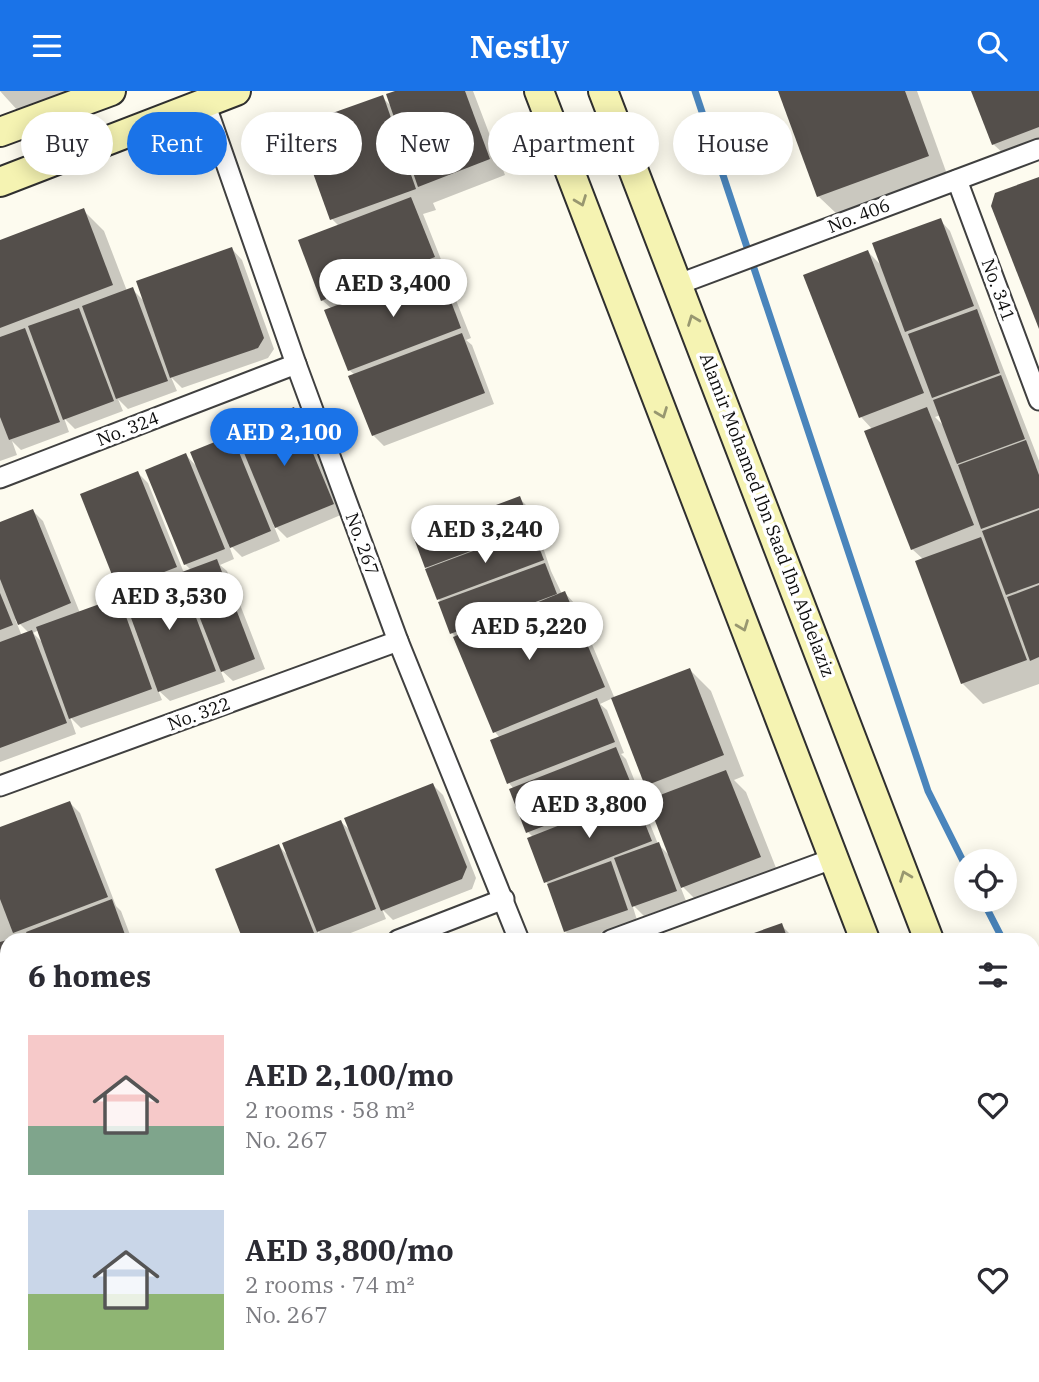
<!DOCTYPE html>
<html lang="en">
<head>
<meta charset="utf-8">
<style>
  :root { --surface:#fff; --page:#f2f2f3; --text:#2b2b33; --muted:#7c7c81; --accent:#1a73e8 }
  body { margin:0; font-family:"IBM Plex Serif",serif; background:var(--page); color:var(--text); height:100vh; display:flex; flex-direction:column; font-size:26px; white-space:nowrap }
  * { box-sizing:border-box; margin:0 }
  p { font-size:23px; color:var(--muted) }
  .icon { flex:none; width:38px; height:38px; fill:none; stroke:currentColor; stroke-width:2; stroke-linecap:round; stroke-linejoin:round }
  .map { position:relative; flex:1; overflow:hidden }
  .drawer { position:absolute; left:0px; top:842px; width:1040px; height:450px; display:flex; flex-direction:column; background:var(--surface); border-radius:21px 21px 0 0; box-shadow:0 4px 18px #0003 }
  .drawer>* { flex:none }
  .guide { position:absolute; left:21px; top:21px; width:998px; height:63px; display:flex; gap:14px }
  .tools { position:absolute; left:954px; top:758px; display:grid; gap:14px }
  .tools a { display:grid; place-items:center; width:63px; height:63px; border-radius:50%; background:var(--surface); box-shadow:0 4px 18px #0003; font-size:35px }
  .price { position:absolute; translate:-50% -60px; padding:0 16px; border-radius:24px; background:#fff; color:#222; font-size:23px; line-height:46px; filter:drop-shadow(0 2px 4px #0008) }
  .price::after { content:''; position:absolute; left:50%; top:42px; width:21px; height:16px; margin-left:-10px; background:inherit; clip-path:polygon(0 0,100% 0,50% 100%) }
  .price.active { background:var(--accent); color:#fff }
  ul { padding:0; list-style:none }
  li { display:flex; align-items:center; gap:21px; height:175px; padding:0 28px }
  li span { display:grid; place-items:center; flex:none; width:196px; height:140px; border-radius:0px; color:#555 }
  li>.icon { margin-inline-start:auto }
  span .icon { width:84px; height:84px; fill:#fffc; stroke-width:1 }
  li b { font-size:30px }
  h2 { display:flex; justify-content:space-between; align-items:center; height:84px; padding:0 28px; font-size:30px }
  .pill { padding:0 24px; border-radius:32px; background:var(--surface); box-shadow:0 4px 18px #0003; font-size:24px; line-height:63px }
  .pill.active { background:var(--accent); color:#fff }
  header { display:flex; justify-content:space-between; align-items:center; height:91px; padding:0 28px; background:var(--accent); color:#fff; font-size:32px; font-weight:800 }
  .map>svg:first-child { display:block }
  .shadow { fill:#0003; fill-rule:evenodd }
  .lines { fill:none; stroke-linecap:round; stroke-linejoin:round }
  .stream { stroke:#4a85bc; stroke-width:7 }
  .building { fill:#544f4b }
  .street-casing { stroke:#404040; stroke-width:23 }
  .secondary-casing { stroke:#2f2f2f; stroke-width:32 }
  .street { stroke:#fff; stroke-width:19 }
  .secondary { stroke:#f5f3b2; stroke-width:28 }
  .oneway { stroke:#989770 }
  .labels { text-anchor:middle; stroke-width:7; stroke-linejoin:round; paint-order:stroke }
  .street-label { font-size:18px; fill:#0d0d0d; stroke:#fff }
</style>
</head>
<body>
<header><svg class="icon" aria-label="menu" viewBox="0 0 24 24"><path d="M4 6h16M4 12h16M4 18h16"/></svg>Nestly<svg class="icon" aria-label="search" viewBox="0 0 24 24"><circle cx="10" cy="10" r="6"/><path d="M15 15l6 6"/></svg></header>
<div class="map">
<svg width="1039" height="1291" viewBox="0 0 1039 1291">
  <rect width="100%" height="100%" fill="#fdfbef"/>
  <!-- shadow -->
  <g class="shadow">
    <path d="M0,0H69L19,21Z"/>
    <path d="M400,0H473L505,84L433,112L436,119L423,123L444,176L438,179L448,189L471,247L466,249L472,254L494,313L384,355L373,344L355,284L349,279L332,218L322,209L339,135L332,128L382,6L393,17Z"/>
    <path d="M780,0H917L948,86L839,125L818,105Z"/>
    <path d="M973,0H1039V50L1004,63L993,53Z"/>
    <path d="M83,119L104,140L127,200L132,198L145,211L232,158L242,169L274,258L268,267L182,297L171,286L177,300L128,318L118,308L123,320L75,338L64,327L69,341L21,359L12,350L17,364L0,370V151Z"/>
    <path d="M940,129L950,140L1039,370V593L983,613L962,592L924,469L912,458L873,339L861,326L806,185L868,161L883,176ZM941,324L945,336L935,326Z"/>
    <path d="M293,318L304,328L343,423L287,447L273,433L280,450L242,466L228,452L234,468L220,474L227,480L265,578L233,590L220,578L225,591L170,610L158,599L162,609L81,637L70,626L76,643L0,671V433L33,420L43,430L80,522L119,508L130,520L124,503L119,498L138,382L148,392L184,482L192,480L185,473L186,364L199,378L231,346L244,359ZM15,528L29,542L22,545ZM39,539L44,553L33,542Z"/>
    <path d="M519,407L530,418L551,480L562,503L565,502L575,513L615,608L690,579L711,600L744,685L734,689L746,701L780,787L704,817L679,792L686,810L644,825L632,813L637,829L581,849H574L565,840L549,794L546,791L533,746L528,741L514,698L509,692L500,647L495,641L455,545L452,542L415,446ZM613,607L647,694L659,706L671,766L658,753L644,718L639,712L643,711L626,668L621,663L624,662L607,619L600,613Z"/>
    <path d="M433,694L443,704L476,787L472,798L393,829L382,818L386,828L333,849H327L317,839L321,849H244L279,755L289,766L341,731L352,741Z"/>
    <path d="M70,712L80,722L116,815L121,820L132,849H7V967L0,948V738Z"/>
    <path d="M781,834L796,849H741Z"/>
    <path d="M0,958L4,969L7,968V973L0,975Z"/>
    <path d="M7,1037V1284H154L156,1291H0V1040Z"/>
    <path d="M431,1284H556L559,1291H434Z"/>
    <path d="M556,1284H592L575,1291H563Z"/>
    <path d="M726,1284H792L773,1291H728Z"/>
    <path d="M846,1286L851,1291H831Z"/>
  </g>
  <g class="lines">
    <!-- stream -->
    <g class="stream">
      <path d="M695,0L928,700L966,776"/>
      <path d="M982,808L1003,849"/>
      <path d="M1032,908L1039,921"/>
    </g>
  </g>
  <!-- building -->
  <g class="building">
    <path d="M395,0H465L490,68L418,96L386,3Z"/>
    <path d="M778,0H905L929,65L817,106Z"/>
    <path d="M971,0H1039V36L992,54Z"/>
    <path d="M383,4L416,98L330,129L296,35Z"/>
    <path d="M1039,86V238L991,115L995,102Z"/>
    <path d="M411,106L435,166L321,210L298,149Z"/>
    <path d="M84,117L113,194L0,237V149Z"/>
    <path d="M941,127L974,215L905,241L872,152Z"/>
    <path d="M232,156L264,247L258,257L170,287L136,190Z"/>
    <path d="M868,159L924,302L859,327L803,184Z"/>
    <path d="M438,176L461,237L348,280L324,219Z"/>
    <path d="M133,196L168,290L116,308L82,215Z"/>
    <path d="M79,217L114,310L63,329L28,235Z"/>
    <path d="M977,218L1000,282L932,307L908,243Z"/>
    <path d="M25,237L60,331L9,349L0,326V246Z"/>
    <path d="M462,242L485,302L372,345L348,285Z"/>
    <path d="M1001,284L1025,348L957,373L933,309Z"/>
    <path d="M294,316L334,413L275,437L235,340Z"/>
    <path d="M927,316L974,434L911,459L864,340Z"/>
    <path d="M232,344L271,440L230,457L190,361Z"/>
    <path d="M1026,349L1039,384V417L981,438L958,374Z"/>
    <path d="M186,362L225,458L184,474L145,379Z"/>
    <path d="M138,380L177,476L118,499L80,403Z"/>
    <path d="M520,405L532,437L425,477L413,445Z"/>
    <path d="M33,418L71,512L18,534L0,488V431Z"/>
    <path d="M1039,419V492L1006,504L982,440Z"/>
    <path d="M532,438L544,469L437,509L425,478Z"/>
    <path d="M981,446L1027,569L961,593L915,470Z"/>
    <path d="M217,468L255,568L221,581L182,481Z"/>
    <path d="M545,472L557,503L450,543L438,511Z"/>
    <path d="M179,481L216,580L158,601L122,502Z"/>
    <path d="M1039,494V566L1030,570L1007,506Z"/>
    <path d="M565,500L605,596L493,642L453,546Z"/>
    <path d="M0,502L13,534L0,539Z"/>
    <path d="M119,506L152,598L69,628L36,536Z"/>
    <path d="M32,539L67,632L0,657V551Z"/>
    <path d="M690,577L724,664L645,695L611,607Z"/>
    <path d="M597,607L615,651L507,693L490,649Z"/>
    <path d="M616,656L634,700L526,742L509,698Z"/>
    <path d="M726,679L761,766L681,797L647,709Z"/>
    <path d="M433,692L467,776L462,788L381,820L344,727Z"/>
    <path d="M634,705L652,750L544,792L527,747Z"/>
    <path d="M70,710L108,806L13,842L0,808V736Z"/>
    <path d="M341,729L376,818L317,841L282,752Z"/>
    <path d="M659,751L677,800L632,816L614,767Z"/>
    <path d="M279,753L314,842L297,849H243L215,778Z"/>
    <path d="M611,770L628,819L564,841L547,793Z"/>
    <path d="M112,808L127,849H30L26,841Z"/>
    <path d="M782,832L788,849H737V848Z"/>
    <path d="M7,849V959L0,941V851Z"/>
    <path d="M7,1035V1142L0,1145V1038Z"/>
    <path d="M7,1154V1191L0,1173V1156Z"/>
    <path d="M7,1205V1261L0,1263V1208Z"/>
    <path d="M7,1268V1284H46L49,1291H0V1270Z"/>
    <path d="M51,1284H82V1285L65,1291H54Z"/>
    <path d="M101,1284H148L151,1291H85Z"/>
    <path d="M429,1284H550V1285L534,1291H432Z"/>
    <path d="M724,1284H752V1285L735,1291H726Z"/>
  </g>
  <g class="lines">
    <defs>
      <g id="street">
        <path d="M205,12L296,273L398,550L519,849"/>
        <path d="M957,89L1039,309"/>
        <path d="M679,193L1039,58"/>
        <path d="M0,387L296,273"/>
        <path d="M0,695L398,550"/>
        <path d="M398,849L504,808"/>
        <path d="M611,849L832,768"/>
        <path d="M0,1004L7,1001"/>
        <path d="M167,1284L169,1291"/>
        <path d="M398,1284L400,1291"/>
        <path d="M678,1284L681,1291"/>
        <path d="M636,1291L654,1284"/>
      </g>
      <g id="secondary">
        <path d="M539,0L865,849"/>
        <path d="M603,0L929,849"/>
        <path d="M0,41L111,0"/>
        <path d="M0,91L236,0"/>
        <path d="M1032,1120L1039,1137"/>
        <path d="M1032,1264L1039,1280"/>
      </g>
    </defs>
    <!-- street casing -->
    <use href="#street" class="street-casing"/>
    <!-- secondary casing -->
    <use href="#secondary" class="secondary-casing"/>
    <!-- street -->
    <use href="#street" class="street"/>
    <!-- secondary -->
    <use href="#secondary" class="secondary"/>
  </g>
  <!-- one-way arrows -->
  <defs><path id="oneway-chevron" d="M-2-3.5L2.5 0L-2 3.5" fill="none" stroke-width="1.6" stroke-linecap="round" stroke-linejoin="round" transform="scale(1.75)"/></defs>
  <g class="oneway">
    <use href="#oneway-chevron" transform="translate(581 110) rotate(69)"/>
    <use href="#oneway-chevron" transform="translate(693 229) rotate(-111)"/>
    <use href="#oneway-chevron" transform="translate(662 322) rotate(69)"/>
    <use href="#oneway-chevron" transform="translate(743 535) rotate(69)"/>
    <use href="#oneway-chevron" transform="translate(905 785) rotate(-111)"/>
  </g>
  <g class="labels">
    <!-- street labels -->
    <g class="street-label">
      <text transform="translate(859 125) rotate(-21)" y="6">No. 406</text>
      <text transform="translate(998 199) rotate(70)" y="6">No. 341</text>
      <text transform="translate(128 338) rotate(-21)" y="6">No. 324</text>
      <text transform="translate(767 424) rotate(69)" y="6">Alamir Mohamed Ibn Saad Ibn Abdelaziz</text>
      <text transform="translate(362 453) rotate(70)" y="6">No. 267</text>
      <text transform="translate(199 623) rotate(-20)" y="6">No. 322</text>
    </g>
  </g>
</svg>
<div class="tools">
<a><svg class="icon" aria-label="locate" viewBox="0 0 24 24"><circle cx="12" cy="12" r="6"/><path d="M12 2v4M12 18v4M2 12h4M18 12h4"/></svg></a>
</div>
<b class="price" style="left:393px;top:228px">AED 3,400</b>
<b class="price active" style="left:284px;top:377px">AED 2,100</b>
<b class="price" style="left:485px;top:474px">AED 3,240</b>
<b class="price" style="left:169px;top:541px">AED 3,530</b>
<b class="price" style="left:529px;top:571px">AED 5,220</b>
<b class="price" style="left:589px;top:749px">AED 3,800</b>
<div class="guide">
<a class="pill">Buy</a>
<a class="pill active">Rent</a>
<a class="pill">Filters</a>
<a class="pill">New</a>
<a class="pill">Apartment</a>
<a class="pill">House</a>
</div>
<section class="drawer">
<h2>6 homes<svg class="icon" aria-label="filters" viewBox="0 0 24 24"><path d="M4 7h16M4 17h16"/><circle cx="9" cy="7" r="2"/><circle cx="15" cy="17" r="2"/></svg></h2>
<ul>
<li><span style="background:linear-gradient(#f6c9c9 65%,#7fa58c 0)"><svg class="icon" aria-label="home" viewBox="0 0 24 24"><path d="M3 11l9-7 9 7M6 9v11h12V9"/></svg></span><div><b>AED 2,100/mo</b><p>2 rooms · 58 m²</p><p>No. 267</p></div><svg class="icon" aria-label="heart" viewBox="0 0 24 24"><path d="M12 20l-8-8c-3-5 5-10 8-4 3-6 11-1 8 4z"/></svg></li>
<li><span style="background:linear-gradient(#c9d6e8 60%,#8fb573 0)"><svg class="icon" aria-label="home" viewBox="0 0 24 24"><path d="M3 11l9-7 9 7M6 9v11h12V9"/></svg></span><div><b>AED 3,800/mo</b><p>2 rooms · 74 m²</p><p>No. 267</p></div><svg class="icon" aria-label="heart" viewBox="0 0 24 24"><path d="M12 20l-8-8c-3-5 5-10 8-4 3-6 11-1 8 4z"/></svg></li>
</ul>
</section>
</div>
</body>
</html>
